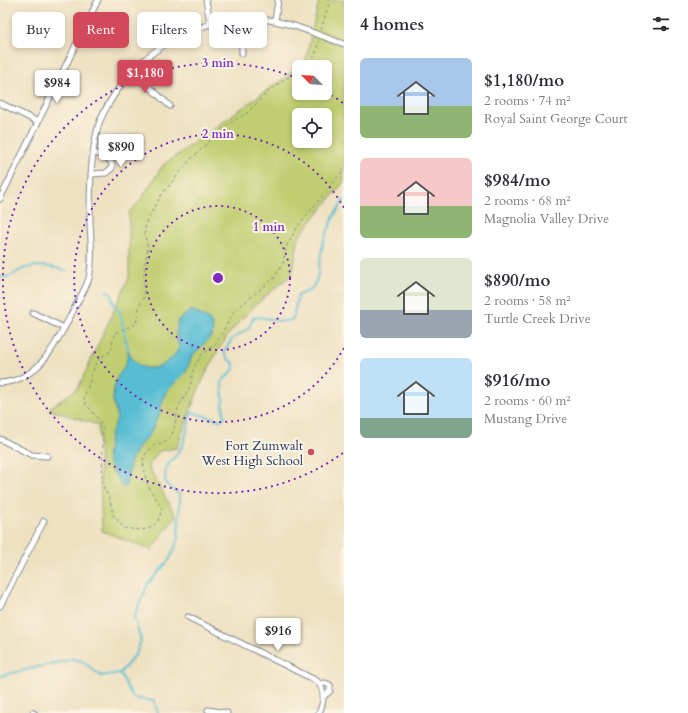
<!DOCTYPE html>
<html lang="en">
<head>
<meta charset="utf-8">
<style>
  :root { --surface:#fff; --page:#f2f2f3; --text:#2b2b33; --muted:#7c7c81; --accent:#d1495b }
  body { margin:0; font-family:Cardo,serif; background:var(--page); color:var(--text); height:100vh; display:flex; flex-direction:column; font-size:15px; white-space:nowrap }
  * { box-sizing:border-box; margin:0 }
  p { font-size:13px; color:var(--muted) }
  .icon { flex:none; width:22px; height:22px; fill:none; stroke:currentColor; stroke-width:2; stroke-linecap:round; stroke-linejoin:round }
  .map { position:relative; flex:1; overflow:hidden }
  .sheet { display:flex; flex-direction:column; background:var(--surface); width:344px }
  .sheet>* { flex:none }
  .top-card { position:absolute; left:12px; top:12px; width:272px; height:36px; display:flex; gap:8px }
  .needle { width:26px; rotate:294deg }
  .fabs { position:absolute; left:292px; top:60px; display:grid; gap:8px }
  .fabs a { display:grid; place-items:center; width:40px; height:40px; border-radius:6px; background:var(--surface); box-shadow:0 2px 6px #0003; font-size:20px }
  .price { position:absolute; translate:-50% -34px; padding:0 9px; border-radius:4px; background:#fff; color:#222; font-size:13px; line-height:26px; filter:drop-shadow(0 1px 2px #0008) }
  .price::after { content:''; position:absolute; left:50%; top:24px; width:12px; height:9px; margin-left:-6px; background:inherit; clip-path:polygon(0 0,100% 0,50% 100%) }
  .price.selected { background:var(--accent); color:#fff }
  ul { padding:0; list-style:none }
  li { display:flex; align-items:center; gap:12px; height:100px; padding:0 16px }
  li span { display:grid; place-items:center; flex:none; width:112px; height:80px; border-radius:6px; color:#555 }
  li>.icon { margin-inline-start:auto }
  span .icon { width:48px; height:48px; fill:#fffc; stroke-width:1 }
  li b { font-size:17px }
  h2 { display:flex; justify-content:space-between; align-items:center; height:48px; padding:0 16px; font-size:17px }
  .chip { padding:0 14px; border-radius:6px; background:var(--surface); box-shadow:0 2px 6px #0003; font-size:14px; line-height:36px }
  .chip.selected { background:var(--accent); color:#fff }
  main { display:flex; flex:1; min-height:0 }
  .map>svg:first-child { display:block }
  .green { fill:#c0cd6f; stroke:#6e7e66; fill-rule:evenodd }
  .water { fill:#56bdd3; stroke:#387698 }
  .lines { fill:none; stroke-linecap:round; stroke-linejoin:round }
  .stream { stroke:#56bdd3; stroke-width:2 }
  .lane-casing { stroke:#848890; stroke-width:4.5 }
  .street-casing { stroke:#848890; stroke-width:7 }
  .path { stroke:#848890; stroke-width:1; stroke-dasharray:3 3; stroke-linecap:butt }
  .lane { stroke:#fff; stroke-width:2.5 }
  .street { stroke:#fff; stroke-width:5 }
  .ring { fill:none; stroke:#7b2cbf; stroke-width:2; stroke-dasharray:2 4 }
  .poi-dot { fill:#d1495b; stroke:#fcf5e5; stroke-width:1.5 }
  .labels { text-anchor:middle; stroke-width:4; stroke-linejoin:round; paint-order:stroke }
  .poi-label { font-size:13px; fill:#1b2f5e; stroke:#fcf5e5; text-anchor:end }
  .centre { fill:#7b2cbf; stroke:#fcf5e5; stroke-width:2 }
  .ring-label { font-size:12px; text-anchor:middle; font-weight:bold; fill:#7b2cbf; stroke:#fcf5e5; stroke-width:4; stroke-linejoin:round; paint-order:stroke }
</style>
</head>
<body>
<main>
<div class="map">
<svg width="344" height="713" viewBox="0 0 344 713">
  <rect width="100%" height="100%" fill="#fcf5e5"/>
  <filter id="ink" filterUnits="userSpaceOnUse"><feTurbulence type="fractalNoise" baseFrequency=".025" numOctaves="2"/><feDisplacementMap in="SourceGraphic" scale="8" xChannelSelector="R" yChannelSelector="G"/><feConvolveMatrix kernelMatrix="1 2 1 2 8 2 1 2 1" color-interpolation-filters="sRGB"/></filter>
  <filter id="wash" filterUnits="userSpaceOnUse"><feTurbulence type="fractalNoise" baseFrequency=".012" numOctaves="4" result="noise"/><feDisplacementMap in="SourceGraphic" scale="16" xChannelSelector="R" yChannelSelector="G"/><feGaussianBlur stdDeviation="0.9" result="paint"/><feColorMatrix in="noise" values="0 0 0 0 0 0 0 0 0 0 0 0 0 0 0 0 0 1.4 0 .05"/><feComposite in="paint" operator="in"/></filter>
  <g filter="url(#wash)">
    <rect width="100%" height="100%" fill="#eee1c1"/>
    <!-- green -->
    <path class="green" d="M319,0H344V182L299,236L292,275C266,295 238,318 221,346C201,378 189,413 177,448L159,451L148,466L176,516L151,550L102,531L98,425L48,409L78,388L129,278V212L140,201L163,165L299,67V93H325V67H300L305,63ZM299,115H325V141H299Z"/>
    <!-- water -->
    <path class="water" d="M192,310L209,320L212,324L213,332L210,338L192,356L186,372L165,393L159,415L150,434L136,450L131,460L126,486L122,487L110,466L107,457L110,436L117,418L113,400L114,388L117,378L126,364L128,350C131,354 132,360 136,363C150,376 174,362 179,347L176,333L178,320Z"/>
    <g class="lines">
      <!-- stream -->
      <g class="stream">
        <path d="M0,277C10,279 15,272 23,269C37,263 53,267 67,271"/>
        <path d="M106,291L111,292L114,305L120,312L128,350"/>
        <path d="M120,673L136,654L141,640L134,616L148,584L170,559L178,540L180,495L166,484C162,460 174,464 182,446C187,436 188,423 191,412L219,420L224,418L222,382L234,369V364L226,357L224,352L232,339L249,328L253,318C266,314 279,326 293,319L298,295L311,290L317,279L323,242L335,214L344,200"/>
        <path d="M120,673L133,698L154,701L158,713"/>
        <path d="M0,676L72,659L82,661L101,676L120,673"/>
      </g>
    </g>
  </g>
  <g filter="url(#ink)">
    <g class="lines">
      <defs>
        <path id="lane" d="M32,713V711L36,713"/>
        <g id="street">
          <path d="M206,0L210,23"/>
          <path d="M241,20L242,53"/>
          <path d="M275,21L278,0"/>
          <path d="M132,71L170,106"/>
          <path d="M0,103L38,122"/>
          <path d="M92,174L106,173L112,168C113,158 102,155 94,153"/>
          <path d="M0,199L98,0"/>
          <path d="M33,313L64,328"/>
          <path d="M0,383C40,381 57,342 73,311C78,300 86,289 89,278C93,260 91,241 90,224C90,192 90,158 98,127C101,115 109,103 116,92C148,45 202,16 260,19C288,21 317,35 344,44"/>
          <path d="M0,439L32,455L47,456"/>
          <path d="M0,606L44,521"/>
          <path d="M188,617L317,681C326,691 324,702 319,713"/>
          <path d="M320,684L325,683L330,685V691L324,696"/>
          <path d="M208,710L227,713"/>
        </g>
      </defs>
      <!-- lane casing -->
      <use href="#lane" class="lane-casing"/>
      <!-- street casing -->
      <use href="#street" class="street-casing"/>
      <!-- path -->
      <g class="path">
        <path d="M321,30L330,0"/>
        <path d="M304,67L315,56L319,41"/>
        <path d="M299,70L272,88L247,113L227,125L191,159L162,194L147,220L144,233L148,248L144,271V297L139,307L136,324L114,333L111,351L101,357L96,362L84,398L86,404L99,420L103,428L102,484L110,500L113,515L124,528C146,531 157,532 162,508L148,486L144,471L143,460L145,455L154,445L163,444L169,439L174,430L178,408L190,387L194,367L202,354L216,344L234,311L274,278L283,263L286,247L298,226L344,169"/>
      </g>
      <!-- lane -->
      <use href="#lane" class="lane"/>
      <!-- street -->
      <use href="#street" class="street"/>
    </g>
  </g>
  <!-- distance rings -->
  <g class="ring">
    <circle cx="218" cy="278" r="72"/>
    <path d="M344 348A144 144 0 1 1 344 208"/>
    <path d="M343 453A215 215 0 1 1 299 79M326 92A215 215 0 0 1 343 103"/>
  </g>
  <!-- markers -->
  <circle class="poi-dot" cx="311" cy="452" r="4"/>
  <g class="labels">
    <!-- poi labels -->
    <g class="poi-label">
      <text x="303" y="450">Fort Zumwalt<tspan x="303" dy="15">West High School</tspan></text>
    </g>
  </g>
  <circle cx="218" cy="278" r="6" class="centre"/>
  <g class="ring-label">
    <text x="218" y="67">3 min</text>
    <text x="218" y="138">2 min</text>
    <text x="269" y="231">1 min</text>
  </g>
</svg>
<div class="fabs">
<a><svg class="needle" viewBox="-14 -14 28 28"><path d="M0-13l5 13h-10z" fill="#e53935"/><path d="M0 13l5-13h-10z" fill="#7c7c81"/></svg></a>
<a><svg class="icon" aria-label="locate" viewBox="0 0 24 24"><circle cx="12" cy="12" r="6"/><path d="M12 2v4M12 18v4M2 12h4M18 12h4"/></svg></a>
</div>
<b class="price selected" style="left:145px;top:94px">$1,180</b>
<b class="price" style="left:57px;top:104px">$984</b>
<b class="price" style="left:121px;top:168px">$890</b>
<b class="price" style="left:278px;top:652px">$916</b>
<div class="top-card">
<a class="chip">Buy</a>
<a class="chip selected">Rent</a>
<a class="chip">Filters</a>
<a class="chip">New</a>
</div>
</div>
<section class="sheet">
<h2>4 homes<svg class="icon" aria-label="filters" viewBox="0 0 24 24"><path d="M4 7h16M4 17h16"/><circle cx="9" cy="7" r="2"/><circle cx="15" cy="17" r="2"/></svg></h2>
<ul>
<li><span style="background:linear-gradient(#a9c7e8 60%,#8fb573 0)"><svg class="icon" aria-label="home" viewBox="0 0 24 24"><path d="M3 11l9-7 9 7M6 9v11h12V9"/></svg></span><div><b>$1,180/mo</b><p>2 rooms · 74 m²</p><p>Royal Saint George Court</p></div></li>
<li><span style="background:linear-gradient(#f6c9c9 60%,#8fb573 0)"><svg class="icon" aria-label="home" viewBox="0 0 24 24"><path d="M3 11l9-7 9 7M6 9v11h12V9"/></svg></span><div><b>$984/mo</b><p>2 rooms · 68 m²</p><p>Magnolia Valley Drive</p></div></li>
<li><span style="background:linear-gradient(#dfe7d0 65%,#9aa5b1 0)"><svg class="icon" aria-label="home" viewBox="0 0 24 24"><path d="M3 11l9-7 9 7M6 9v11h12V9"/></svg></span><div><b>$890/mo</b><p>2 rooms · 58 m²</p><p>Turtle Creek Drive</p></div></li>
<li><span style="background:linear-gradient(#bfe0f5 75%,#7fa58c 0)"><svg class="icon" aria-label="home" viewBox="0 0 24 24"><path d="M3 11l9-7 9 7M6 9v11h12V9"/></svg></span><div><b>$916/mo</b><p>2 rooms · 60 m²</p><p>Mustang Drive</p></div></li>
</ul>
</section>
</main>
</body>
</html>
